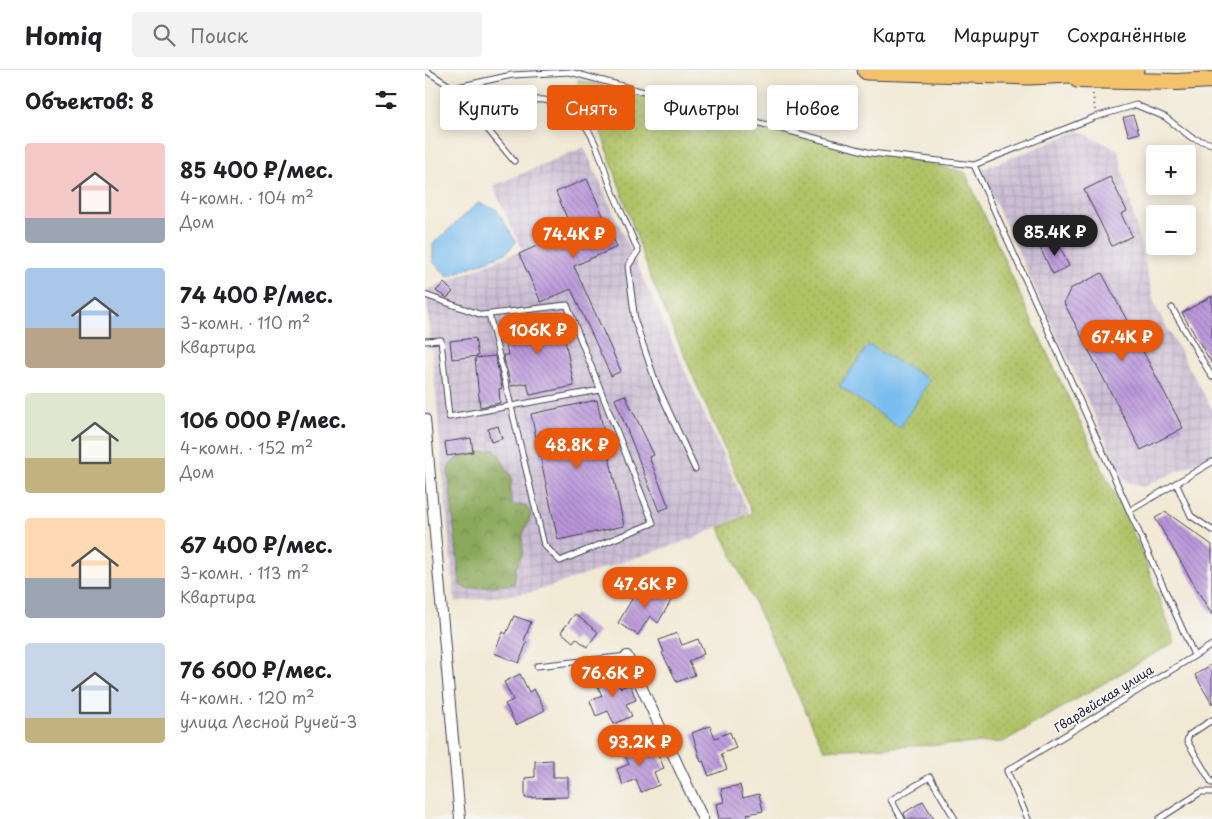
<!DOCTYPE html>
<html lang="ru">
<head>
<meta charset="utf-8">
<style>
  :root { --surface:#fff; --page:#f2f2f2; --text:#202124; --muted:#757577; --line:#e0e0e0; --accent:#ea580c }
  body { margin:0; font-family:"Playpen Sans",sans-serif; background:var(--page); color:var(--text); height:100vh; display:flex; flex-direction:column; font-size:19px; white-space:nowrap }
  * { box-sizing:border-box; margin:0 }
  p { font-size:16px; color:var(--muted) }
  .icon { flex:none; width:28px; height:28px; fill:none; stroke:currentColor; stroke-width:2; stroke-linecap:round; stroke-linejoin:round }
  .map { position:relative; flex:1; overflow:hidden }
  .panel { display:flex; flex-direction:column; background:var(--surface); width:425px }
  .panel>* { flex:none }
  .guide { position:absolute; left:15px; top:15px; width:475px; height:45px; display:flex; gap:10px }
  .tools { position:absolute; left:721px; top:75px; display:grid; gap:10px }
  .tools a { display:grid; place-items:center; width:50px; height:50px; border-radius:5px; background:var(--surface); box-shadow:0 2px 12px #0003; font-size:25px }
  .price { position:absolute; translate:-50% -42px; padding:0 11px; border-radius:18px; background:var(--accent); color:#fff; font-size:16px; line-height:32px; filter:drop-shadow(0 1px 2px #0008) }
  .price::after { content:''; position:absolute; left:50%; top:30px; width:15px; height:11px; margin-left:-8px; background:inherit; clip-path:polygon(0 0,100% 0,50% 100%) }
  .price.selected { background:#222; color:#fff }
  ul { padding:0; list-style:none }
  li { display:flex; align-items:center; gap:15px; height:125px; padding:0 25px }
  li span { display:grid; place-items:center; flex:none; width:140px; height:100px; border-radius:5px; color:#555 }
  li>.icon { margin-inline-start:auto }
  span .icon { width:60px; height:60px; fill:#fffc; stroke-width:1 }
  li b { font-size:21px }
  h2 { display:flex; justify-content:space-between; align-items:center; height:60px; padding:0 25px; font-size:21px }
  .chip { padding:0 18px; border-radius:5px; background:var(--surface); box-shadow:0 2px 12px #0003; font-size:18px; line-height:45px }
  .chip.selected { background:var(--accent); color:#fff }
  header { display:flex; align-items:center; gap:30px; box-sizing:border-box; height:70px; padding:0 25px; background:var(--surface); border-bottom:1px solid var(--line) }
  header strong { font-size:24px }
  nav { display:flex; gap:28px; margin-inline-start:auto; font-size:18px }
  .search { width:350px; height:45px; background:var(--page); display:flex; align-items:center; gap:12px; box-sizing:border-box; padding:0 18px; border-radius:5px; color:var(--muted); font-size:19px }
  main { display:flex; flex:1; min-height:0 }
  .map>svg:first-child { display:block }
  .industrial { fill:url(#industrial-grid) }
  .green { fill:url(#green-dots); stroke:#687250 }
  .forest { fill:url(#forest-crowns); stroke:#56654a }
  .water { fill:#79bdef; stroke:#4e7095 }
  .building { fill:url(#building-back-hatch) }
  .lines { fill:none; stroke-linecap:round; stroke-linejoin:round }
  .lane-casing { stroke:#414052; stroke-width:7 }
  .street-casing { stroke:#414052; stroke-width:12 }
  .primary-casing { stroke:#414052; stroke-width:18 }
  .highway-casing { stroke:#414052; stroke-width:21 }
  .path { stroke:#414052; stroke-width:2; stroke-dasharray:1 4; stroke-linecap:butt }
  .lane { stroke:#fff; stroke-width:5 }
  .street { stroke:#fff; stroke-width:10 }
  .primary { stroke:#f3c26a; stroke-width:16 }
  .highway { stroke:#f3c26a; stroke-width:19 }
  .labels { text-anchor:middle; stroke-width:4; stroke-linejoin:round; paint-order:stroke }
  .street-label { font-size:12px; fill:#22223b; stroke:#f6f6f2 }
</style>
</head>
<body>
<header>
<strong>Homiq</strong>
<div class="search"><svg class="icon" aria-label="search" viewBox="0 0 24 24"><circle cx="10" cy="10" r="6"/><path d="M15 15l6 6"/></svg>Поиск</div>
<nav><a>Карта</a><a>Маршрут</a><a>Сохранённые</a></nav>
</header>
<main>
<section class="panel">
<h2>Объектов: 8<svg class="icon" aria-label="filters" viewBox="0 0 24 24"><path d="M4 7h16M4 17h16"/><circle cx="9" cy="7" r="2"/><circle cx="15" cy="17" r="2"/></svg></h2>
<ul>
<li><span style="background:linear-gradient(#f6c9c9 75%,#9aa5b1 0)"><svg class="icon" aria-label="home" viewBox="0 0 24 24"><path d="M3 11l9-7 9 7M6 9v11h12V9"/></svg></span><div><b>85 400 ₽/мес.</b><p>4-комн. · 104 m²</p><p>Дом</p></div></li>
<li><span style="background:linear-gradient(#a9c7e8 60%,#b9a48a 0)"><svg class="icon" aria-label="home" viewBox="0 0 24 24"><path d="M3 11l9-7 9 7M6 9v11h12V9"/></svg></span><div><b>74 400 ₽/мес.</b><p>3-комн. · 110 m²</p><p>Квартира</p></div></li>
<li><span style="background:linear-gradient(#dfe7d0 65%,#c2b280 0)"><svg class="icon" aria-label="home" viewBox="0 0 24 24"><path d="M3 11l9-7 9 7M6 9v11h12V9"/></svg></span><div><b>106 000 ₽/мес.</b><p>4-комн. · 152 m²</p><p>Дом</p></div></li>
<li><span style="background:linear-gradient(#ffd9b3 60%,#9aa5b1 0)"><svg class="icon" aria-label="home" viewBox="0 0 24 24"><path d="M3 11l9-7 9 7M6 9v11h12V9"/></svg></span><div><b>67 400 ₽/мес.</b><p>3-комн. · 113 m²</p><p>Квартира</p></div></li>
<li><span style="background:linear-gradient(#c9d6e8 75%,#c2b280 0)"><svg class="icon" aria-label="home" viewBox="0 0 24 24"><path d="M3 11l9-7 9 7M6 9v11h12V9"/></svg></span><div><b>76 600 ₽/мес.</b><p>4-комн. · 120 m²</p><p>улица Лесной Ручей-3</p></div></li>
</ul>
</section>
<div class="map">
<svg width="787" height="749" viewBox="0 0 787 749">
  <defs>
    <pattern id="industrial-grid" width="8" height="8" patternUnits="userSpaceOnUse" patternTransform="scale(1.25)"><rect width="8" height="8" fill="#ccbed4"/><path d="M0 4h8M4 0v8" fill="none" stroke="#afa3b7"/></pattern>
    <pattern id="green-dots" width="8" height="8" patternUnits="userSpaceOnUse" patternTransform="scale(1.25)"><rect width="8" height="8" fill="#afc265"/><path d="M2 2h.1M6 6h.1" fill="none" stroke="#96a659" stroke-width="1.8" stroke-linecap="round"/></pattern>
    <pattern id="forest-crowns" width="20" height="18" patternUnits="userSpaceOnUse" patternTransform="scale(1.25)"><rect width="20" height="18" fill="#8ba85a"/><path d="M2 6a3 3 0 1 1 6 0M12 15a3 3 0 1 1 6 0" fill="none" stroke="#71884c"/></pattern>
    <pattern id="building-back-hatch" width="6" height="6" patternUnits="userSpaceOnUse" patternTransform="scale(1.25)"><rect width="6" height="6" fill="#ba96da"/><path d="M-1 5l2 2M0 0l6 6M5-1l2 2" fill="none" stroke="#977ab2"/></pattern>
  </defs>
  <rect width="100%" height="100%" fill="#f6f6f2"/>
  <filter id="ink" filterUnits="userSpaceOnUse"><feTurbulence type="fractalNoise" baseFrequency=".02" numOctaves="2"/><feDisplacementMap in="SourceGraphic" scale="10" xChannelSelector="R" yChannelSelector="G"/><feConvolveMatrix kernelMatrix="1 2 1 2 8 2 1 2 1" color-interpolation-filters="sRGB"/></filter>
  <filter id="wash" filterUnits="userSpaceOnUse"><feTurbulence type="fractalNoise" baseFrequency=".0096" numOctaves="4" result="noise"/><feDisplacementMap in="SourceGraphic" scale="20" xChannelSelector="R" yChannelSelector="G"/><feGaussianBlur stdDeviation="1.12" result="paint"/><feColorMatrix in="noise" values="0 0 0 0 0 0 0 0 0 0 0 0 0 0 0 0 0 1.4 0 .05"/><feComposite in="paint" operator="in"/></filter>
  <g filter="url(#wash)">
    <rect width="100%" height="100%" fill="#f2e9d5"/>
    <!-- industrial -->
    <g class="industrial">
      <path d="M654,61L693,80L730,236L787,339V385L718,417L700,411L555,100Z"/>
      <path d="M159,77L324,443L267,469L108,522L30,532L1,220L97,180L68,116Z"/>
    </g>
    <!-- green -->
    <path class="green" d="M153,10L540,102L605,247L717,482L750,572L578,672L399,680L294,458L327,443L225,206L176,62L150,36Z"/>
    <!-- forest -->
    <path class="forest" d="M70,379L87,408L85,420L87,435L101,436L106,445L97,467L98,483L91,498L89,514L41,519L35,515L23,399L31,388Z"/>
    <!-- water -->
    <g class="water">
      <path d="M53,133L71,139L91,172L81,183L23,206L8,192V174Z"/>
      <path d="M444,275L505,310L475,358L414,316Z"/>
    </g>
    <g id="blocks">
      <!-- building -->
      <g class="building">
        <path d="M708,45L714,63L704,66L698,48Z"/>
        <path d="M685,107L702,141L696,144L707,166L687,176L659,120Z"/>
        <path d="M162,109L192,177L149,196L196,301L186,306L146,219L116,232L94,184L147,160L131,122Z"/>
        <path d="M632,170L644,196L628,204L615,178Z"/>
        <path d="M677,203L758,358L716,380L639,233L645,219Z"/>
        <path d="M19,213L28,222L22,228L11,221Z"/>
        <path d="M787,226V294L757,243Z"/>
        <path d="M135,244L149,316L105,325L102,313L86,316L78,285H83L77,256Z"/>
        <path d="M50,268L53,286L27,289L25,271Z"/>
        <path d="M70,286L77,318L74,319L75,333L55,337L50,288Z"/>
        <path d="M200,325L229,385L224,387L244,437L234,441L190,329Z"/>
        <path d="M172,330L199,456L133,470L106,344Z"/>
        <path d="M73,356L77,369L66,372L63,359Z"/>
        <path d="M46,368L48,382L22,386L20,372Z"/>
        <path d="M741,442L787,475V545L730,448Z"/>
        <path d="M221,513L247,529L233,553L225,546L213,565L193,553L210,524L214,526Z"/>
        <path d="M150,544L173,562L162,577L151,568L148,572L136,562Z"/>
        <path d="M89,546L106,552L99,571L102,572L94,593L69,583L78,562L81,564Z"/>
        <path d="M252,563L257,575L273,569L279,584L264,591L270,605L252,612L237,583L239,582L234,570Z"/>
        <path d="M787,594V634L770,605Z"/>
        <path d="M188,601L195,618L205,614L211,630L201,634L207,646L189,654L183,641L171,646L165,631L177,626L170,609Z"/>
        <path d="M95,604L104,622L109,619L120,640L91,655L80,634L88,630L79,612Z"/>
        <path d="M285,656L290,668L305,662L311,678L296,684L302,699L284,706L278,691L276,692L267,663Z"/>
        <path d="M215,670L222,687L232,682L239,698L229,702L234,715L216,722L211,709L198,715L192,699L204,694L197,677Z"/>
        <path d="M128,690V707H143V727L100,728V708L110,707V691Z"/>
        <path d="M315,715L318,728L334,724L338,741L322,744L323,749H294L291,734L299,732L296,719Z"/>
        <path d="M498,731L509,749H481L479,743Z"/>
      </g>
    </g>
  </g>
  <g filter="url(#ink)">
    <use href="#blocks" fill-opacity="0" stroke="#414052" stroke-width="1"/>
    <g class="lines">
      <defs>
        <g id="lane">
          <path d="M0,0L28,18L87,5L145,2L446,83L549,95L670,47L711,35L740,47L767,68L787,74"/>
          <path d="M28,18L89,91"/>
          <path d="M48,43C65,39 103,28 119,30C163,37 173,79 185,115C194,137 204,159 213,181L203,196L210,251L231,313L270,399"/>
          <path d="M549,95L769,585"/>
          <path d="M0,225L57,245L142,235L228,453L135,491L119,475L64,244"/>
          <path d="M747,238L787,307"/>
          <path d="M0,271L16,270L24,347L175,320"/>
          <path d="M751,413L766,446L787,460"/>
          <path d="M706,440L787,392"/>
          <path d="M112,596L202,586"/>
          <path d="M787,650L764,665L762,671L787,713"/>
          <path d="M477,749L466,730L505,707L530,749"/>
          <path d="M603,749L582,701L787,575"/>
          <path d="M734,749L776,722H787"/>
        </g>
        <g id="street">
          <path d="M0,349L35,749"/>
          <path d="M202,586L278,749"/>
        </g>
        <path id="primary" d="M653,10L752,12L787,10"/>
        <path id="highway" d="M442,0L604,5L709,0"/>
      </defs>
      <!-- lane casing -->
      <use href="#lane" class="lane-casing"/>
      <!-- street casing -->
      <use href="#street" class="street-casing"/>
      <!-- primary casing -->
      <use href="#primary" class="primary-casing"/>
      <!-- highway casing -->
      <use href="#highway" class="highway-casing"/>
      <!-- path -->
      <path class="path" d="M668,24L670,40"/>
      <!-- lane -->
      <use href="#lane" class="lane"/>
      <!-- street -->
      <use href="#street" class="street"/>
      <!-- primary -->
      <use href="#primary" class="primary"/>
      <!-- highway -->
      <use href="#highway" class="highway"/>
    </g>
  </g>
  <g class="labels">
    <!-- street labels -->
    <g class="street-label">
      <text transform="translate(679 629) rotate(-32)" y="4">Гвардейская улица</text>
    </g>
  </g>
</svg>
<div class="tools">
<a>+</a>
<a>−</a>
</div>
<b class="price selected" style="left:630px;top:187px">85.4K ₽</b>
<b class="price" style="left:149px;top:189px">74.4K ₽</b>
<b class="price" style="left:113px;top:285px">106K ₽</b>
<b class="price" style="left:697px;top:292px">67.4K ₽</b>
<b class="price" style="left:152px;top:400px">48.8K ₽</b>
<b class="price" style="left:220px;top:539px">47.6K ₽</b>
<b class="price" style="left:188px;top:628px">76.6K ₽</b>
<b class="price" style="left:215px;top:697px">93.2K ₽</b>
<div class="guide">
<a class="chip">Купить</a>
<a class="chip selected">Снять</a>
<a class="chip">Фильтры</a>
<a class="chip">Новое</a>
</div>
</div>
</main>
</body>
</html>
